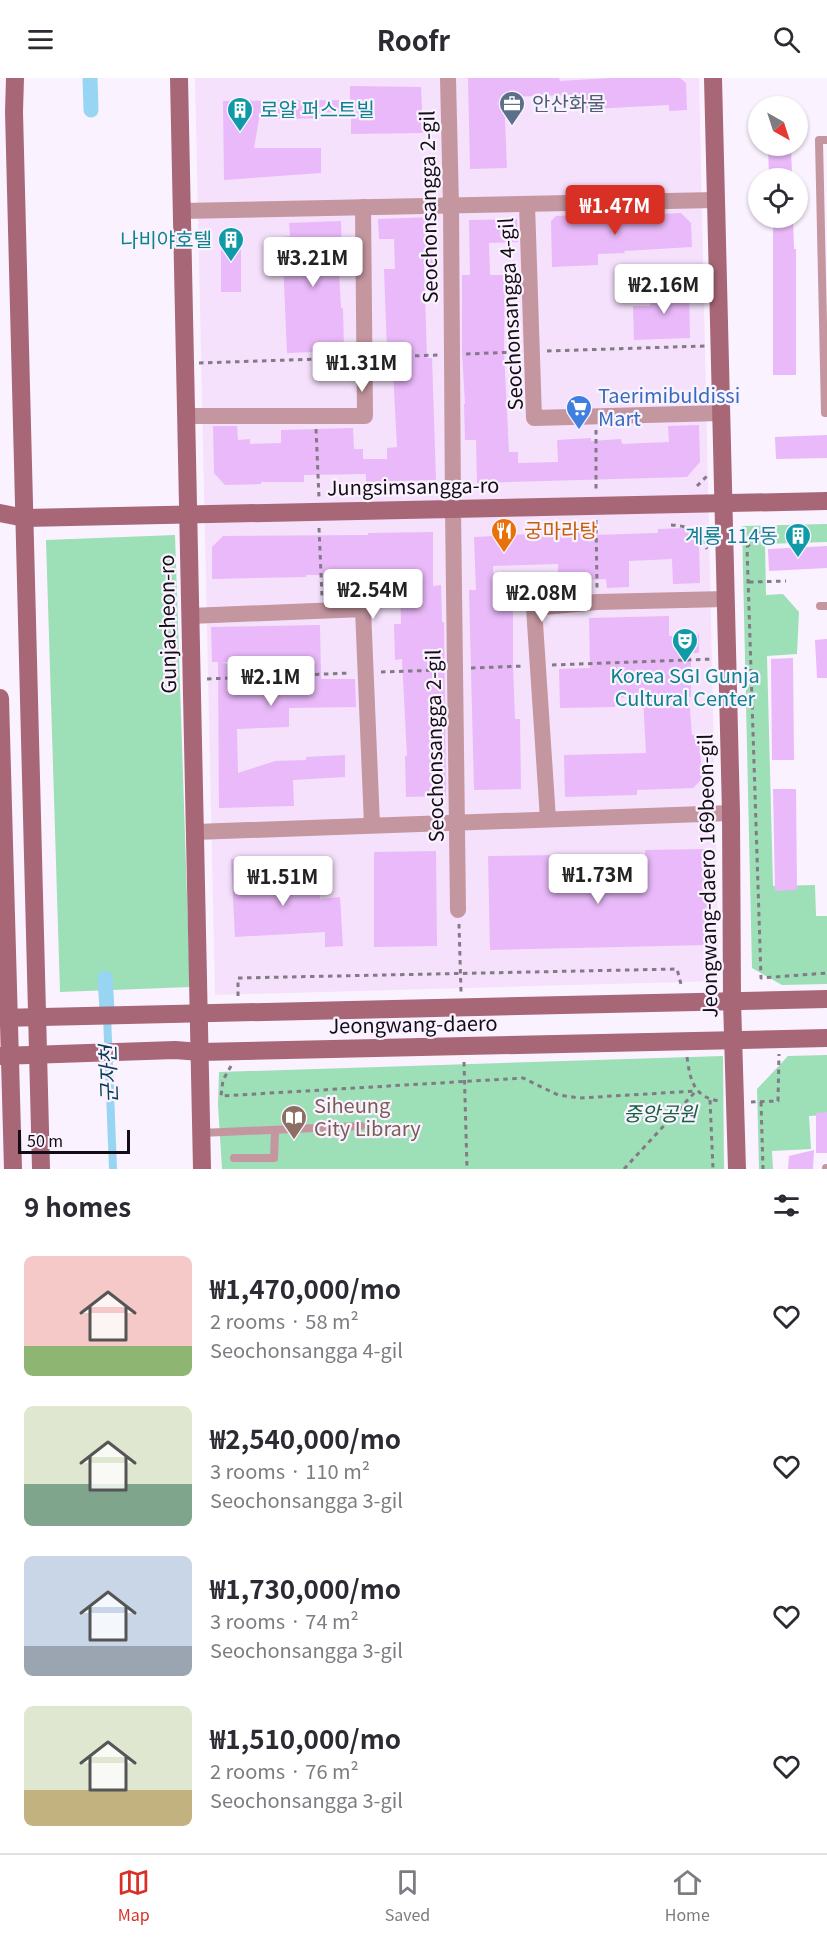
<!DOCTYPE html>
<html lang="en">
<head>
<meta charset="utf-8">
<style>
  :root { --surface:#fff; --page:#f2f2f3; --text:#2b2b33; --muted:#7c7c81; --line:#e1e1e2; --accent:#d93025 }
  body { margin:0; font-family:Georgia,"Noto Sans KR",serif; background:var(--page); color:var(--text); height:100vh; display:flex; flex-direction:column; font-size:22px; white-space:nowrap }
  * { box-sizing:border-box; margin:0 }
  p { font-size:20px; color:var(--muted) }
  .icon { flex:none; width:33px; height:33px; fill:none; stroke:currentColor; stroke-width:2; stroke-linecap:round; stroke-linejoin:round }
  .map { position:relative; height:1091px; overflow:hidden }
  .details { display:flex; flex-direction:column; background:var(--surface); flex:1 }
  .details>* { flex:none }
  .needle { width:39px; rotate:141deg }
  .controls { position:absolute; left:748px; top:18px; display:grid; gap:12px }
  .controls a { display:grid; place-items:center; width:60px; height:60px; border-radius:50%; background:var(--surface); box-shadow:0 2px 4px #0004; font-size:30px }
  .scale { position:absolute; left:18px; bottom:15px; width:112px; box-sizing:border-box; padding-left:6px; border:3px solid #130e15; border-top:0; font-size:16px; line-height:21px; white-space:nowrap; color:#130e15; -webkit-text-stroke:4px #fbf2ff; paint-order:stroke }
  .price { position:absolute; translate:-50% -51px; padding:0 14px; border-radius:6px; background:#fff; color:#222; font-size:20px; line-height:39px; filter:drop-shadow(0 2px 3px #0008) }
  .price::after { content:''; position:absolute; left:50%; top:36px; width:18px; height:14px; margin-left:-9px; background:inherit; clip-path:polygon(0 0,100% 0,50% 100%) }
  .price.selected { background:var(--accent); color:#fff }
  ul { padding:0; list-style:none }
  li { display:flex; align-items:center; gap:18px; height:150px; padding:0 24px }
  li span { display:grid; place-items:center; flex:none; width:168px; height:120px; border-radius:9px; color:#555 }
  li>.icon { margin-inline-start:auto }
  span .icon { width:72px; height:72px; fill:#fffc; stroke-width:1 }
  li b { font-size:26px }
  h2 { display:flex; justify-content:space-between; align-items:center; height:72px; padding:0 24px; font-size:26px }
  header { display:flex; justify-content:space-between; align-items:center; height:78px; padding:0 24px; background:var(--surface); font-size:27px; font-weight:700 }
  .dock { display:flex; justify-content:space-around; align-items:center; height:84px; border-top:2px solid var(--line); background:var(--surface); font-size:16px; color:var(--muted) }
  .dock a { display:grid; justify-items:center; gap:3px }
  .dock .selected { color:var(--accent) }
  .map>svg:first-child { display:block }
  .built { fill:#f5e1fc }
  .green { fill:#9ddfb7 }
  .water { fill:#97d5f3 }
  .lines { fill:none; stroke-linecap:round; stroke-linejoin:round }
  .canal { stroke:#97d5f3; stroke-width:15 }
  .building { fill:#e9b9f9; fill-rule:evenodd }
  .path { stroke:#827b85; stroke-width:3; stroke-dasharray:4.5 4.5; stroke-linecap:butt }
  .lane { stroke:#c496a0; stroke-width:8 }
  .street { stroke:#c496a0; stroke-width:16 }
  .secondary { stroke:#a86777; stroke-width:18 }
  .labels { text-anchor:middle; stroke-width:4.5; stroke-linejoin:round; paint-order:stroke }
  .service-label { font-size:20px; fill:#4e5e75; stroke:#fbf2ff; text-anchor:start }
  .culture-label { font-size:20px; fill:#0d838f; stroke:#fbf2ff; text-anchor:end }
  .street-label { font-size:20px; fill:#130e15; stroke:#fbf2ff }
  .shop-label { font-size:20px; fill:#366cbe; stroke:#fbf2ff; text-anchor:start }
  .food-label { font-size:20px; fill:#c56008; stroke:#fbf2ff; text-anchor:start }
  .education-label { font-size:20px; fill:#785e54; stroke:#fbf2ff; text-anchor:start }
  .park-label { font-size:20px; font-style:italic; fill:#14613d; stroke:#fbf2ff }
  .water-label { font-size:21px; font-style:italic; fill:#083e52; stroke:#fbf2ff }
</style>
</head>
<body>
<header><svg class="icon" aria-label="menu" viewBox="0 0 24 24"><path d="M4 6h16M4 12h16M4 18h16"/></svg>Roofr<svg class="icon" aria-label="search" viewBox="0 0 24 24"><circle cx="10" cy="10" r="6"/><path d="M15 15l6 6"/></svg></header>
<div class="map">
<svg width="827" height="1091" viewBox="0 0 827 1091">
  <rect width="100%" height="100%" fill="#fbf2ff"/>
  <!-- built -->
  <path class="built" d="M195,0H699L719,903L215,917Z"/>
  <!-- green -->
  <g class="green">
    <path d="M827,446V464L765,466L766,517L783,516L799,534L797,576L767,578L773,808L815,807L816,838H827V906L782,907L752,890L742,448Z"/>
    <path d="M175,457L190,909L60,914L46,462Z"/>
    <path d="M827,977V1037L809,1038L811,1071L772,1073L773,1091H759L757,1011L788,978Z"/>
    <path d="M723,978L724,1091H222L218,1027L219,994Z"/>
  </g>
  <!-- water -->
  <path class="water" d="M102,912H110L117,1091H109Z"/>
  <g class="lines">
    <!-- canal -->
    <g class="canal">
      <path d="M90,0L91,32"/>
      <path d="M105,900L107,932"/>
    </g>
  </g>
  <!-- building -->
  <g class="building">
    <path d="M468,0H559L560,3L610,0H680L686,5L687,32L669,33V27L571,32L570,17L504,19L507,90L470,91Z"/>
    <path d="M350,8L421,9L423,55L351,56V40L259,41L254,70H321V95L224,102L223,23L350,22Z"/>
    <path d="M768,68H791L792,100H769Z"/>
    <path d="M623,135V138L681,135L691,145L692,169L624,173L625,175L598,176V187L552,189L551,143L556,138Z"/>
    <path d="M432,139L433,186H424L427,280H432L436,402L366,404V396L304,397V404H261V406L225,407L214,395L213,348H237L238,362L250,361V366L281,365V352L353,350L354,371H363V381H387V370L397,369L392,274H387L384,191H395L394,161H379L378,141Z"/>
    <path d="M773,140H793L794,171H796V297H773Z"/>
    <path d="M517,141L518,164L489,165L490,197H505L504,274L509,374H518V385L558,384L557,362L591,360V363L621,361L622,366L669,364L668,348L699,347L700,384L687,399L477,405L476,362H465L464,326H465L462,274V197H470L469,142Z"/>
    <path d="M341,143L342,174H338L341,230H343L344,273L287,275L282,159L290,158L289,145Z"/>
    <path d="M221,156L241,157V214H221Z"/>
    <path d="M689,207L690,260L634,262L633,228H650L649,209Z"/>
    <path d="M827,357V380L776,381L775,359Z"/>
    <path d="M685,450L699,464L700,505L673,506L672,481L629,483V509L607,510L606,501L558,503V486L493,488L494,511L513,510V587L515,641H520L521,711L474,712L469,512H476L474,459L593,453V457L658,455V451Z"/>
    <path d="M433,454V508L441,507L442,544H444L446,718L406,719L405,678H407L402,581L395,582L394,546H401L400,498L306,497V499L212,501V469L223,458L368,457V455Z"/>
    <path d="M827,468V490L769,493L768,471Z"/>
    <path d="M669,538V558L699,557V575H691V619H689L692,657L699,656L702,701L693,710L637,712V717L565,719L564,677L646,675L643,620L615,619V629L560,630L559,591L590,590L589,540Z"/>
    <path d="M320,547L321,601H355L356,629L289,630V649L237,651L238,695L275,683L306,682V679L345,677V699L293,702L294,728L219,730L218,584H212L211,549ZM297,582V612L222,584Z"/>
    <path d="M827,561V600H817L815,562Z"/>
    <path d="M793,580L794,682H772L771,581Z"/>
    <path d="M773,711H796L797,812L775,813Z"/>
    <path d="M705,771L708,867L490,872L488,778L557,777L558,808L646,805L645,772Z"/>
    <path d="M436,773L437,868L374,869V774Z"/>
    <path d="M231,781H238L253,789L261,805L319,802L320,821L340,819L343,868L325,869V854L235,859Z"/>
    <path d="M827,1034V1075H816V1035Z"/>
    <path d="M814,1072L813,1091H788L789,1078Z"/>
  </g>
  <g class="lines">
    <!-- path -->
    <g class="path">
      <path d="M547,273L705,268"/>
      <path d="M466,276L517,274"/>
      <path d="M379,279L439,277"/>
      <path d="M199,285L349,280"/>
      <path d="M316,351L319,420"/>
      <path d="M596,352V411"/>
      <path d="M697,408L707,398"/>
      <path d="M596,442L597,510"/>
      <path d="M671,447C691,448 698,453 707,471"/>
      <path d="M319,450L322,519"/>
      <path d="M762,453L747,469L761,900L827,895"/>
      <path d="M749,504L786,503"/>
      <path d="M552,587L713,581"/>
      <path d="M471,590L524,588"/>
      <path d="M381,594L440,592"/>
      <path d="M207,601L350,595"/>
      <path d="M459,846L461,914"/>
      <path d="M238,918V900L677,891L682,910"/>
      <path d="M687,979C690,1002 694,1020 720,1023"/>
      <path d="M464,984L467,1091"/>
      <path d="M231,988L223,1002L221,1018L523,1000L558,1017L580,1020L696,1013"/>
      <path d="M710,1022L713,1091"/>
      <path d="M751,1024L778,1023L779,976"/>
      <path d="M761,1024L763,1091"/>
      <path d="M624,1091L695,1014"/>
    </g>
    <!-- lane -->
    <g class="lane">
      <path d="M827,62H819L825,335H827"/>
      <path d="M820,528H827"/>
      <path d="M201,1055L361,1048"/>
      <path d="M234,1080H274L275,1052"/>
      <path d="M826,1090H827"/>
    </g>
    <!-- street -->
    <g class="street">
      <path d="M448,0L451,127L453,431L458,832"/>
      <path d="M527,126L534,340L721,335"/>
      <path d="M182,133L716,122"/>
      <path d="M186,338H365L363,129"/>
      <path d="M190,538L363,531L372,747"/>
      <path d="M548,741L534,530L597,524L726,521"/>
      <path d="M195,754L731,735"/>
    </g>
    <!-- secondary -->
    <g class="secondary">
      <path d="M15,0L14,34L41,1091"/>
      <path d="M179,0L202,1091"/>
      <path d="M713,0L731,735L732,923L737,1091"/>
      <path d="M0,435L25,440L827,423"/>
      <path d="M0,620L13,1091"/>
      <path d="M0,940L827,921"/>
      <path d="M0,978L175,972L200,974L827,960"/>
    </g>
  </g>
  <!-- icons -->
  <defs>
    <symbol id="office-pin" viewBox="-11 -11 22 30"><path d="M0 17L-7.5 6A9.5 9.5 0 1 1 7.5 6Z" fill="#5c6f8a" stroke="#fbf2ff"/><path d="M-6-3h4V-5.5h4V-3h4V5H-6ZM-1-4.5V-3h2v-1.5ZM-6 0V1H6V0Z" fill="#fff"/></symbol>
    <symbol id="building-pin" viewBox="-11 -11 22 30"><path d="M0 17L-7.5 6A9.5 9.5 0 1 1 7.5 6Z" fill="#0f9aa8" stroke="#fbf2ff"/><path d="M-4-6H4V6H1V3H-1V6H-4ZM-2.5-4.3h1.7v1.8h-1.7ZM.8-4.3h1.7v1.8H.8ZM-2.5-1h1.7V.8h-1.7ZM.8-1h1.7V.8H.8Z" fill="#fff"/></symbol>
    <symbol id="supermarket-pin" viewBox="-11 -11 22 30"><path d="M0 17L-7.5 6A9.5 9.5 0 1 1 7.5 6Z" fill="#3f7fe0" stroke="#fbf2ff"/><path d="M-6-5.5h2.5l.6 2H6L4.5 2H-2.5L-4.4-4H-6ZM-1.5 3.2a1.3 1.3 0 1 0 .1 0ZM3 3.2a1.3 1.3 0 1 0 .1 0Z" fill="#fff"/></symbol>
    <symbol id="restaurant-pin" viewBox="-11 -11 22 30"><path d="M0 17L-7.5 6A9.5 9.5 0 1 1 7.5 6Z" fill="#e8710a" stroke="#fbf2ff"/><path d="M-5-6h1v4h1v-4h1v4h1v-4h1v5L-1.5 .5V6h-2V.5L-5-1ZM5-6V6H3V1.5H1.5Q1.5-4 5-6Z" fill="#fff"/></symbol>
    <symbol id="theatre-pin" viewBox="-11 -11 22 30"><path d="M0 17L-7.5 6A9.5 9.5 0 1 1 7.5 6Z" fill="#0f9aa8" stroke="#fbf2ff"/><path d="M-5-5.5Q0-4 5-5.5V0Q5 5 0 6Q-5 5-5 0ZM-3.3-2.5H-1v1.5H-3.3ZM1-2.5H3.3v1.5H1ZM-2.8 1Q0 5.5 2.8 1Z" fill="#fff"/></symbol>
    <symbol id="library-pin" viewBox="-11 -11 22 30"><path d="M0 17L-7.5 6A9.5 9.5 0 1 1 7.5 6Z" fill="#8d6e63" stroke="#fbf2ff"/><path d="M-6-4Q-3-5.5-.7-3.5V5Q-3 3-6 4ZM6-4Q3-5.5 .7-3.5V5Q3 3 6 4Z" fill="#fff"/></symbol>
  </defs>
  <g fill-rule="evenodd">
    <use href="#office-pin" x="497" y="11" width="30" height="40"/>
    <use href="#building-pin" x="225" y="17" width="30" height="40"/>
    <use href="#building-pin" x="216" y="147" width="30" height="40"/>
    <use href="#supermarket-pin" x="564" y="315" width="30" height="40"/>
    <use href="#restaurant-pin" x="489" y="438" width="30" height="40"/>
    <use href="#building-pin" x="783" y="443" width="30" height="40"/>
    <use href="#theatre-pin" x="670" y="548" width="30" height="40"/>
    <use href="#library-pin" x="279" y="1025" width="30" height="40"/>
  </g>
  <g class="labels">
    <!-- service labels -->
    <g class="service-label">
      <text x="532" y="33">안산화물</text>
    </g>
    <!-- culture labels -->
    <g class="culture-label">
      <text x="260" y="39" text-anchor="start">로얄 퍼스트빌</text>
      <text x="212" y="169">나비야호텔</text>
      <text x="778" y="465">계룡 114동</text>
      <text x="685" y="605" text-anchor="middle">Korea SGI Gunja<tspan x="685" dy="23">Cultural Center</tspan></text>
    </g>
    <!-- street labels -->
    <g class="street-label">
      <text transform="translate(429 129) rotate(-91)" y="7">Seochonsangga 2-gil</text>
      <text transform="translate(511 236) rotate(-93)" y="7">Seochonsangga 4-gil</text>
      <text transform="translate(413 409) rotate(-1)" y="7">Jungsimsangga-ro</text>
      <text transform="translate(168 546) rotate(-91)" y="7">Gunjacheon-ro</text>
      <text transform="translate(435 668) rotate(-91)" y="7">Seochonsangga 2-gil</text>
      <text transform="translate(708 798) rotate(-91)" y="7">Jeongwang-daero 169beon-gil</text>
      <text transform="translate(413 947) rotate(-1)" y="7">Jeongwang-daero</text>
    </g>
    <!-- shop labels -->
    <g class="shop-label">
      <text x="598" y="325">Taerimibuldissi<tspan x="598" dy="23">Mart</tspan></text>
    </g>
    <!-- food labels -->
    <g class="food-label">
      <text x="524" y="460">궁마라탕</text>
    </g>
    <!-- education labels -->
    <g class="education-label">
      <text x="314" y="1035">Siheung<tspan x="314" dy="23">City Library</tspan></text>
    </g>
    <!-- park labels -->
    <g class="park-label">
      <text x="660" y="1043">중앙공원</text>
    </g>
    <!-- water labels -->
    <g class="water-label">
      <text transform="translate(109 996) rotate(-92)" y="7">군자천</text>
    </g>
  </g>
</svg>
<div class="controls">
<a><svg class="needle" viewBox="-14 -14 28 28"><path d="M0-13l5 13h-10z" fill="#e53935"/><path d="M0 13l5-13h-10z" fill="#7c7c81"/></svg></a>
<a><svg class="icon" aria-label="locate" viewBox="0 0 24 24"><circle cx="12" cy="12" r="6"/><path d="M12 2v4M12 18v4M2 12h4M18 12h4"/></svg></a>
</div>
<div class="scale">50 m</div>
<b class="price selected" style="left:615px;top:158px">₩1.47M</b>
<b class="price" style="left:313px;top:210px">₩3.21M</b>
<b class="price" style="left:664px;top:237px">₩2.16M</b>
<b class="price" style="left:362px;top:315px">₩1.31M</b>
<b class="price" style="left:373px;top:542px">₩2.54M</b>
<b class="price" style="left:542px;top:545px">₩2.08M</b>
<b class="price" style="left:271px;top:629px">₩2.1M</b>
<b class="price" style="left:598px;top:827px">₩1.73M</b>
<b class="price" style="left:283px;top:829px">₩1.51M</b>
</div>
<section class="details">
<h2>9 homes<svg class="icon" aria-label="filters" viewBox="0 0 24 24"><path d="M4 7h16M4 17h16"/><circle cx="9" cy="7" r="2"/><circle cx="15" cy="17" r="2"/></svg></h2>
<ul>
<li><span style="background:linear-gradient(#f6c9c9 75%,#8fb573 0)"><svg class="icon" aria-label="home" viewBox="0 0 24 24"><path d="M3 11l9-7 9 7M6 9v11h12V9"/></svg></span><div><b>₩1,470,000/mo</b><p>2 rooms · 58 m²</p><p>Seochonsangga 4-gil</p></div><svg class="icon" aria-label="heart" viewBox="0 0 24 24"><path d="M12 20l-8-8c-3-5 5-10 8-4 3-6 11-1 8 4z"/></svg></li>
<li><span style="background:linear-gradient(#dfe7d0 65%,#7fa58c 0)"><svg class="icon" aria-label="home" viewBox="0 0 24 24"><path d="M3 11l9-7 9 7M6 9v11h12V9"/></svg></span><div><b>₩2,540,000/mo</b><p>3 rooms · 110 m²</p><p>Seochonsangga 3-gil</p></div><svg class="icon" aria-label="heart" viewBox="0 0 24 24"><path d="M12 20l-8-8c-3-5 5-10 8-4 3-6 11-1 8 4z"/></svg></li>
<li><span style="background:linear-gradient(#c9d6e8 75%,#9aa5b1 0)"><svg class="icon" aria-label="home" viewBox="0 0 24 24"><path d="M3 11l9-7 9 7M6 9v11h12V9"/></svg></span><div><b>₩1,730,000/mo</b><p>3 rooms · 74 m²</p><p>Seochonsangga 3-gil</p></div><svg class="icon" aria-label="heart" viewBox="0 0 24 24"><path d="M12 20l-8-8c-3-5 5-10 8-4 3-6 11-1 8 4z"/></svg></li>
<li><span style="background:linear-gradient(#dfe7d0 70%,#c2b280 0)"><svg class="icon" aria-label="home" viewBox="0 0 24 24"><path d="M3 11l9-7 9 7M6 9v11h12V9"/></svg></span><div><b>₩1,510,000/mo</b><p>2 rooms · 76 m²</p><p>Seochonsangga 3-gil</p></div><svg class="icon" aria-label="heart" viewBox="0 0 24 24"><path d="M12 20l-8-8c-3-5 5-10 8-4 3-6 11-1 8 4z"/></svg></li>
</ul>
</section>
<nav class="dock">
<a class="selected"><svg class="icon" aria-label="map" viewBox="0 0 24 24"><path d="M3 6l6-2 6 2 6-2v14l-6 2-6-2-6 2zM9 4v14M15 6v14"/></svg>Map</a>
<a><svg class="icon" aria-label="saved" viewBox="0 0 24 24"><path d="M7 4h10v16l-5-4-5 4z"/></svg>Saved</a>
<a><svg class="icon" aria-label="home" viewBox="0 0 24 24"><path d="M3 11l9-7 9 7M6 9v11h12V9"/></svg>Home</a>
</nav>
</body>
</html>
